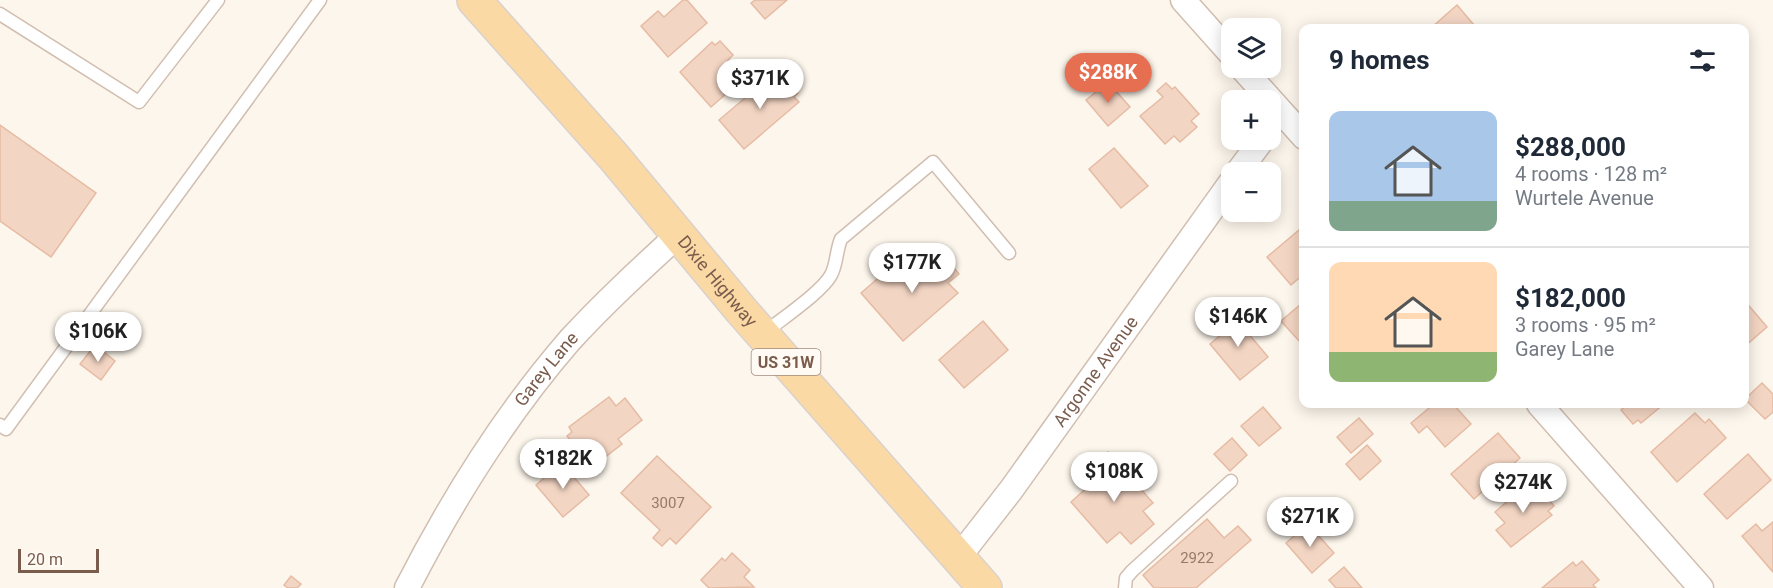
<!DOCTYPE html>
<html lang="en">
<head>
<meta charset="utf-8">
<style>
  :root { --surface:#fff; --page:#f2f2f3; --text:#1f2937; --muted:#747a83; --line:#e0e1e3; --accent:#e76f51 }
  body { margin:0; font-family:Roboto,sans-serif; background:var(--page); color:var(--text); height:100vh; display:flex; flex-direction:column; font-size:22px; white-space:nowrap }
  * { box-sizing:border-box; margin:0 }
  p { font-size:20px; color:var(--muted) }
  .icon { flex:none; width:33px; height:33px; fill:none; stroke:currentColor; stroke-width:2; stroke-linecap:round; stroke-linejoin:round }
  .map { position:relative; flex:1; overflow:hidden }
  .drawer { position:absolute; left:1299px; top:24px; width:450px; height:384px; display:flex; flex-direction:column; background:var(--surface); border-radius:12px; box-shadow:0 3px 15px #0003 }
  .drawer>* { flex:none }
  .fabs { position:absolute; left:1221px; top:18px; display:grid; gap:12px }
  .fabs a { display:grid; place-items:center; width:60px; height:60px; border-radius:12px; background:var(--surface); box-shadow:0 3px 15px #0003; font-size:30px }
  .scale { position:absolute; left:18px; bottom:15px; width:81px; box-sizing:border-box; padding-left:6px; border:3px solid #7a5c4d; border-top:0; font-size:16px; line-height:21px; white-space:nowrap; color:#7a5c4d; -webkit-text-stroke:4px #fffaf3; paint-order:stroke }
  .price { position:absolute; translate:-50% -51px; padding:0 14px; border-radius:21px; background:#fff; color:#222; font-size:20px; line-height:39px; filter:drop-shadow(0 2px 3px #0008) }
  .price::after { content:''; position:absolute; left:50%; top:36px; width:18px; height:14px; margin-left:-9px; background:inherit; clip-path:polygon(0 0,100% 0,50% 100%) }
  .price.current { background:var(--accent); color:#fff }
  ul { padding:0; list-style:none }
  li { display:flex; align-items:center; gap:18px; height:150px; padding:0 30px }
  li+li { border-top:2px solid var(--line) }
  li span { display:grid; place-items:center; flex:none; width:168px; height:120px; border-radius:12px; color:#555 }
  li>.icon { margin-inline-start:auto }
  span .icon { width:72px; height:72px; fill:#fffc; stroke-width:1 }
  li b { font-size:26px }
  h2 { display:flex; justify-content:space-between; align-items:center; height:72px; padding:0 30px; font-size:26px }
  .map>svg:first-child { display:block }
  .building { fill:#f3d5c3; stroke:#e6bba3; stroke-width:1.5 }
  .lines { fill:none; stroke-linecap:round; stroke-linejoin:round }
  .service-casing { stroke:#d1beb0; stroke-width:15 }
  .minor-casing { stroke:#d1beb0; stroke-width:27 }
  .primary-casing { stroke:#dad1cd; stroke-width:36 }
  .service { stroke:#fff; stroke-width:12 }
  .minor { stroke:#fff; stroke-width:24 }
  .primary { stroke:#fbd9a5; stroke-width:33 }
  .labels { text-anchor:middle; stroke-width:6; stroke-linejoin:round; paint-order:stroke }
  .number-label { font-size:15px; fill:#987a6a }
  .shield { fill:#fffaf3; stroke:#a28b7f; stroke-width:1.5 }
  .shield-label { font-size:16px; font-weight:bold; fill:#7a5c4d }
  .street-label { font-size:18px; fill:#7a5c4d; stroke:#fffaf3 }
</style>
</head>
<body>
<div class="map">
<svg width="1773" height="588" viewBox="0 0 1773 588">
  <rect width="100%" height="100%" fill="#fdf6ec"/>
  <!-- building -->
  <g class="building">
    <path d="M683,0H687L707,23L668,57L641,26L658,11L664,17Z"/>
    <path d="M755,0H787L765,19L751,3Z"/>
    <path d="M1457,5L1474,25L1471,28H1431Z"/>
    <path d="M720,41L733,55L728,60L744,78L711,107L680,72L712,42L715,45Z"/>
    <path d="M778,70L798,93L794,97L799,102L744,149L719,120Z"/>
    <path d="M1108,82L1130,107L1108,126L1086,100Z"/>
    <path d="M1166,83L1172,89L1175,87L1199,114L1191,121L1197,127L1180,142L1174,136L1165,144L1140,116L1163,97L1157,91Z"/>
    <path d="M0,125L96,193L51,257L0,221Z"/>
    <path d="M1114,148L1148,186L1121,208L1089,169Z"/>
    <path d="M1299,230L1304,235V274L1291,285L1267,257Z"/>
    <path d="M919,251L934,268L946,259L959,274L948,283L958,293L903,341L861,293L883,274L887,279Z"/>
    <path d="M1744,300L1767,327L1744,347Z"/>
    <path d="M1301,304L1304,307V338L1300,342L1281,321Z"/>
    <path d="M1232,314L1268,357L1240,380L1210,344L1223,333L1217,326Z"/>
    <path d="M983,321L1008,350L964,388L939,360Z"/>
    <path d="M95,345L115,361L101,380L80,364Z"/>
    <path d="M1762,383L1773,394V412L1765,419L1745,399Z"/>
    <path d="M609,397L616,406L625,398L642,420L618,439L622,444L604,458L600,453L593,459L584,448L579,452L567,436L572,432L569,427Z"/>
    <path d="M1434,404H1453L1471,424L1445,447L1427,426L1419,433L1411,423Z"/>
    <path d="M1623,404H1664L1641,423L1638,420L1633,424L1621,410L1625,406Z"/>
    <path d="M1263,407L1281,428L1259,446L1241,426Z"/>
    <path d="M1695,413L1705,423L1709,419L1726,438L1677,482L1651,452Z"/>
    <path d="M1359,418L1373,434L1351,453L1337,437Z"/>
    <path d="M1498,433L1520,458L1474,499L1451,474Z"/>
    <path d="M1232,438L1247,455L1230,471L1214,454Z"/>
    <path d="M1367,445L1381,461L1360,480L1346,464Z"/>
    <path d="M1108,452L1153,503L1143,511L1154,524L1131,544L1120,532L1107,543L1071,502L1100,476L1092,466Z"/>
    <path d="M1748,454L1771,480L1727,519L1704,494Z"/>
    <path d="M657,456L711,507L676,544L670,538L662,546L653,538L660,530L621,493Z"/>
    <path d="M562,463L589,495L563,517L536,485Z"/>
    <path d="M1535,483L1554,506L1548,511L1552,515L1511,547L1496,530L1505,523L1495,512L1525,486L1528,489Z"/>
    <path d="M1207,519L1224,538L1238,526L1251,540L1196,588H1154L1143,575Z"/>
    <path d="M1773,522V572L1742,536L1756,524L1762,531Z"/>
    <path d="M1308,524L1334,553L1312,573L1286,543Z"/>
    <path d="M732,553L750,570L744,577L754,587L709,588L701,580L722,558L725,561Z"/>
    <path d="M1582,561L1599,580L1593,585L1596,588H1542L1573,562L1576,566Z"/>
    <path d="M1344,567L1362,588H1336L1329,580Z"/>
    <path d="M291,576L301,584L297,588H288L284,585Z"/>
  </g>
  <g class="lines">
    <defs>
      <g id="service">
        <path d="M0,14L139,102L218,0"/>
        <path d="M763,334C780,320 822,292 831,275C837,264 836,251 841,239L933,162L1009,253"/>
        <path d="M0,425L6,429L320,0"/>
        <path d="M1125,588L1126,578L1132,571L1231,481"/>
      </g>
      <g id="minor">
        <path d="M1183,0L1232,55"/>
        <path d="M1242,68L1304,137"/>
        <path d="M1238,172L1262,140"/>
        <path d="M1539,404L1701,588"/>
        <path id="s1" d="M958,558L1011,490L1232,181"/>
        <path id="s2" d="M407,588C452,500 505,415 570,340C604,303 641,269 678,235"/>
      </g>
      <g id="primary">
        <path id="s3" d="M474,0L613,156L741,310L985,588"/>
      </g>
    </defs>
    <!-- service casing -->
    <use href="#service" class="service-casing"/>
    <!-- minor casing -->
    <use href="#minor" class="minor-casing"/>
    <!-- primary casing -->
    <use href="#primary" class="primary-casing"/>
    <!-- service -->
    <use href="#service" class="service"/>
    <!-- minor -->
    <use href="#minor" class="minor"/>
    <!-- primary -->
    <use href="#primary" class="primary"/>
  </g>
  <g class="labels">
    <!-- number labels -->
    <g class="number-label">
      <text x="668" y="508">3007</text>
      <text x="1197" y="563">2922</text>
    </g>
    <!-- shield labels -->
    <rect class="shield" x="751.5" y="349" width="69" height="26" rx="4.5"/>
    <g class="shield-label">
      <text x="786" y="368">US 31W</text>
    </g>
    <!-- street labels -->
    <g class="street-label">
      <text dy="6" stroke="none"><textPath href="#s3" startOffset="372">Dixie Highway</textPath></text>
      <text dy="6" stroke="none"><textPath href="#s2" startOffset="260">Garey Lane</textPath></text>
      <text dy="6" stroke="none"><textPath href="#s1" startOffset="232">Argonne Avenue</textPath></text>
    </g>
  </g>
</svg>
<div class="fabs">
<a><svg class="icon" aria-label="layers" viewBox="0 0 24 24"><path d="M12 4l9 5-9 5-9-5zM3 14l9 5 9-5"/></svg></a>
<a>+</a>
<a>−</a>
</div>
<div class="scale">20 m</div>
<b class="price current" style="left:1108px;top:104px">$288K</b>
<b class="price" style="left:760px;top:110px">$371K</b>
<b class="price" style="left:912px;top:294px">$177K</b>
<b class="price" style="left:1238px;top:348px">$146K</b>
<b class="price" style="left:98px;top:363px">$106K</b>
<b class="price" style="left:563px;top:490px">$182K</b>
<b class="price" style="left:1114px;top:503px">$108K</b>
<b class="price" style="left:1523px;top:514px">$274K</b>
<b class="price" style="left:1310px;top:548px">$271K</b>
<section class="drawer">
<h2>9 homes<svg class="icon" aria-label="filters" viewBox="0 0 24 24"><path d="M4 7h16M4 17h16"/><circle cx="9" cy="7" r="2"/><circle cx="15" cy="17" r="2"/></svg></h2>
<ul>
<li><span style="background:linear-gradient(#a9c7e8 75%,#7fa58c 0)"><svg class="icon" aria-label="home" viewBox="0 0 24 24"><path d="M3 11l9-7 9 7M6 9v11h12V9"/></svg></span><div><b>$288,000</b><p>4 rooms · 128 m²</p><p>Wurtele Avenue</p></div></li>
<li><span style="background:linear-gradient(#ffd9b3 75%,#8fb573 0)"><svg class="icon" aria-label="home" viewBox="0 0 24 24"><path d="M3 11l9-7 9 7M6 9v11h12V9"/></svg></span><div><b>$182,000</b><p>3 rooms · 95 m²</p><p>Garey Lane</p></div></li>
</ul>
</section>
</div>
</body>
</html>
